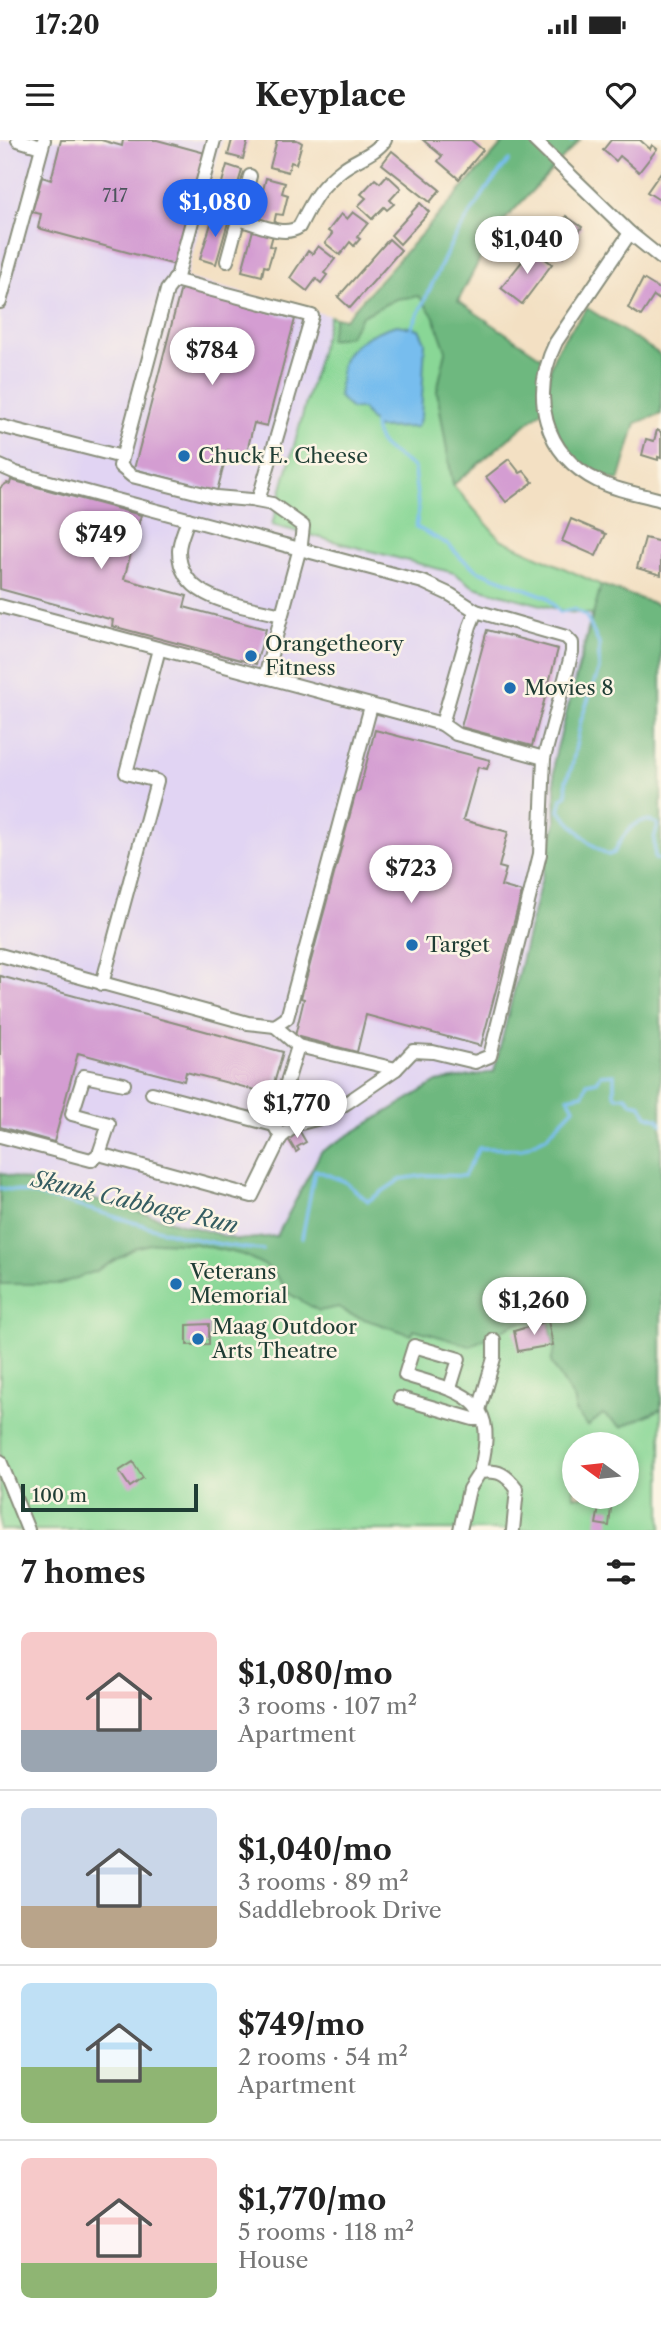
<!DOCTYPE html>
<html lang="en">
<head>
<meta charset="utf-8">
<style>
  :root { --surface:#fff; --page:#f2f2f2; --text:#222; --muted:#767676; --line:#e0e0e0; --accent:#2563eb }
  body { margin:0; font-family:"Libre Caslon Text",serif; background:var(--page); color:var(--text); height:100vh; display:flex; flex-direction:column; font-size:26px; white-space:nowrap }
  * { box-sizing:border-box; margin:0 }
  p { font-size:23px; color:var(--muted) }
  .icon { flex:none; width:38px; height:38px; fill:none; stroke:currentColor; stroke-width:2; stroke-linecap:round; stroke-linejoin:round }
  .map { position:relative; height:1390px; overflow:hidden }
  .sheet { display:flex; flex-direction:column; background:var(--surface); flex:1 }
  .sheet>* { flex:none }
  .needle { width:46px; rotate:285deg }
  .controls { position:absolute; left:562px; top:1292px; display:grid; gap:14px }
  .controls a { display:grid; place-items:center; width:77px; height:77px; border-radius:50%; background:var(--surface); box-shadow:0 4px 10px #0003; font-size:35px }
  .scale { position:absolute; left:21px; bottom:18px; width:177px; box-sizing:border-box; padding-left:7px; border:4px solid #1f3d34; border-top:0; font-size:19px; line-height:24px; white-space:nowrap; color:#1f3d34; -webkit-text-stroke:5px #fcf5e5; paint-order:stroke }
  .price { position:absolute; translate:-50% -60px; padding:0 16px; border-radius:24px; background:#fff; color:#222; font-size:23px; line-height:46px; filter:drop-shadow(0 2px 4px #0008) }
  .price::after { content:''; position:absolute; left:50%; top:42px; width:21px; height:16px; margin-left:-10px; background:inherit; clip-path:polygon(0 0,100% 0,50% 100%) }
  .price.on { background:var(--accent); color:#fff }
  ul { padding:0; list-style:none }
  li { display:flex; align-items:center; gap:21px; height:175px; padding:0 21px }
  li+li { border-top:2px solid var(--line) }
  li span { display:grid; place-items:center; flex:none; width:196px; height:140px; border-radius:10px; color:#555 }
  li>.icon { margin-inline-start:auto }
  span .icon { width:84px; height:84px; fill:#fffc; stroke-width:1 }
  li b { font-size:30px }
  h2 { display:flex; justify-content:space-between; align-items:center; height:84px; padding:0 21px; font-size:30px }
  .status { display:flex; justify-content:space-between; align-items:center; height:49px; padding:0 35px; background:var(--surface); direction:ltr }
  .status svg { height:19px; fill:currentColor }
  header { display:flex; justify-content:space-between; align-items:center; height:91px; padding:0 21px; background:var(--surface); font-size:32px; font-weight:800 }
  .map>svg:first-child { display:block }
  .built { fill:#e1d4f3 }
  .green { fill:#89d796; stroke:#548a65; stroke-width:2; fill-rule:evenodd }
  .forest { fill:#6eb87f; stroke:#467a5a; stroke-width:2 }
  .water { fill:#77bdee; stroke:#4b7d91; stroke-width:2 }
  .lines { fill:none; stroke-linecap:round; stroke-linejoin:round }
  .stream { stroke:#77bdee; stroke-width:3.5 }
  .building { fill:#d49dd2 }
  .minor-casing { stroke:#898e7c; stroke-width:16 }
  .minor { stroke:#fff; stroke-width:12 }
  .poi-dot { fill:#1f6fb2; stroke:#fcf5e5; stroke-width:2.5 }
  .labels { text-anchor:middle; stroke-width:5; stroke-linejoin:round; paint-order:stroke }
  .number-label { font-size:18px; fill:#4c555c }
  .poi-label { font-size:21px; fill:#1f3d34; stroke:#fcf5e5; text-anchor:start }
  .water-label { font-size:23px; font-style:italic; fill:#355d62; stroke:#fcf5e5 }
</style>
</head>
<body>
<div class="status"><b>17:20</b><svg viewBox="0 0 49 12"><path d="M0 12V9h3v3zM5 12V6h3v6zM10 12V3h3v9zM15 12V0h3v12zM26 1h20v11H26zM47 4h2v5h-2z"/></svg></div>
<header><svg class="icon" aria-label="menu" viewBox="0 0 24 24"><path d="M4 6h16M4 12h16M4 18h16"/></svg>Keyplace<svg class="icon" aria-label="heart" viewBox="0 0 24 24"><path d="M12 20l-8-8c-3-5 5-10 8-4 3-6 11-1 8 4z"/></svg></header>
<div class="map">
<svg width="661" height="1390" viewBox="0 0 661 1390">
  <rect width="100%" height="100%" fill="#fcf5e5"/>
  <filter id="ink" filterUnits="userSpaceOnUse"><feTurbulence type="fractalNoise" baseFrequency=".0143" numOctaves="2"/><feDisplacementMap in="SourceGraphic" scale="14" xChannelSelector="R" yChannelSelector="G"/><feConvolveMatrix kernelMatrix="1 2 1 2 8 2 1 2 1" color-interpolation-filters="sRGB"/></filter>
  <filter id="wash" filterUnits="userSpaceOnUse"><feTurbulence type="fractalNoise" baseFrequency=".00686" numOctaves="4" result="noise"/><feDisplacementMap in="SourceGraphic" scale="28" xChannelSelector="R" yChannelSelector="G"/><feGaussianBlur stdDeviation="1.57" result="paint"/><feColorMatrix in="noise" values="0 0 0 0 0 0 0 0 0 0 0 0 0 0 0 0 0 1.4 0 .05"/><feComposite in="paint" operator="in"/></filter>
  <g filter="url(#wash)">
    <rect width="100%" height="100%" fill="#f3e0c3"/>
    <!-- built -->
    <path class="built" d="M0,0H222L186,138L335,177L285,362L401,395L474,447L568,472L593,474L554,620L556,681L494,932L437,942L321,1011L277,1096L239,1100L0,1033Z"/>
    <!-- green -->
    <path class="green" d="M506,0L548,34L495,90L458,161L437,251L453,345L500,399L601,445L661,466V1390H0V1033L238,1100L277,1096L321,1012L437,942L494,932L556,681L554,620L592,474L568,472L474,447L454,433L272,385L330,176L345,180ZM574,1304H626V1356H574Z"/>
    <!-- forest -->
    <g class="forest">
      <path d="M506,0H580L495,90L458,161L547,221L543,270L453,345L437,251L446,211L434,177L419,156L396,159L362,176L349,196L329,200L335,177L345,179Z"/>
      <path d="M587,168L658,213L661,217V274L636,283L619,341C609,337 597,334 589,329C550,303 537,249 558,208C566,194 578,181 587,168Z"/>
      <path d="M601,445L661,466V1269L621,1287L603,1274L588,1286L575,1271V1261L551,1222L555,1208L548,1177L514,1184L470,1206L414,1189L412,1195L349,1174L339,1167L319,1171L288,1153L278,1138L266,1126L244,1115L196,1104L160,1102L137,1107L96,1131L60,1144H0V1033L238,1100L277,1096L321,1012L437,942L494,932L556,681L554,620Z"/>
    </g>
    <!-- water -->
    <path class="water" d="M397,185L419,189L425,202L421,276L417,287L377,288L362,269H351L339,257C341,246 339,226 345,217C356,200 378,190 397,185Z"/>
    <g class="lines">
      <!-- stream -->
      <g class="stream">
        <path d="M571,1L572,0"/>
        <path d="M410,191L452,102L488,47L509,20"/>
        <path d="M376,281L374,284C377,312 396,312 414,328C415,349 421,367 416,387L449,405L462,419L479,431L547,457L560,472L574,469L586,476L599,504V529L581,580L572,626L566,641L567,655L562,658L559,671L590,703L608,715L614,713C622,696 637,672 658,684L654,699L655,719H661"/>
        <path d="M0,1048C89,1062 173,1103 263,1110"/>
        <path d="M302,1098L315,1030L344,1041L368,1061L401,1039L426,1035L464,1036L479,1008L521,1009L546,997L574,968L568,957L583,954L587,943L597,941L601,935L614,934V954L617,957L626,956L632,963L641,965L646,975L658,979L661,984"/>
      </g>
    </g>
    <g id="blocks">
      <!-- building -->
      <g class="building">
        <path d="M61,0H101L122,6L123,0H157L205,13L175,125L38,88L41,74L32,72L42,37L51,40Z"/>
        <path d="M232,0H248L243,19L228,15Z"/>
        <path d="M277,0H297L302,3L296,24L291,22L288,32L270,27Z"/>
        <path d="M423,0H471L483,10L459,39L438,21L442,16Z"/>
        <path d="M611,0H640L650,9L652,5L657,9L639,32L620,16L616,21L603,10Z"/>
        <path d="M392,11L440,50L430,62L382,24Z"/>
        <path d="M227,25L242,30L229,75L214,71Z"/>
        <path d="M661,32V61L647,52Z"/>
        <path d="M387,35L401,48L390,60L394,64L387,70L384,67L372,79L358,66L366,58L361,54L375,39L380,43Z"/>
        <path d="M266,38L285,43L282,53L288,55L283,75L276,74L274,84L256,79Z"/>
        <path d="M420,63L429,72L400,104L391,95Z"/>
        <path d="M353,72L368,83L357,97L360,99L354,106L350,102L340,115L325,103L332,94L328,91L341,74L347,79Z"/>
        <path d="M214,74L229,79L216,124L200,119Z"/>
        <path d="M566,76L582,87L563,117L546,106Z"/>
        <path d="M253,90L273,95L270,106L274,107L268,127L264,126L262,136L242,131Z"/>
        <path d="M389,99L401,110L350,168L338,157Z"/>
        <path d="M318,106L335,119L324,133L327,135L321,143L316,139L307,151L290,138L308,111L312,114Z"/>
        <path d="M532,109L552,124L522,164L501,148Z"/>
        <path d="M643,139L661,150V161L654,156L641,176L628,168Z"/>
        <path d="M181,148L295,179L267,286L254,283L246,315L228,310L217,351L134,329Z"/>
        <path d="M657,290L661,292V318L658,317V320L642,315L646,299L654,301Z"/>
        <path d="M509,319L520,333L524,331L533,342L506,362L486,337Z"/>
        <path d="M11,340L141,375L124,439L187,456L184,467L266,489L256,524L112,486L113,480L0,449V348L7,343L10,344Z"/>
        <path d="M571,379L606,394L596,416L562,401Z"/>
        <path d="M645,398L661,402V435L637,428Z"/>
        <path d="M487,490L558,509L532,606L461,587Z"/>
        <path d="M375,590L490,620L487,629L478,627L463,680L508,692L499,727L506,729L501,746L522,752L481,906L366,875L357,912L295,896L304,859L301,858L356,652H359Z"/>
        <path d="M0,836L283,912L271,954L186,932L184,941L78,913L54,1002L0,987Z"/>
        <path d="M299,990L306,1002L297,1007L299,1010L296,1012L287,997Z"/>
        <path d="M548,1181L553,1205L518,1211L514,1191Z"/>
        <path d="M209,1184V1204L187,1205V1185Z"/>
        <path d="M133,1322L143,1338L130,1347L119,1331Z"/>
        <path d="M599,1367L611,1368L609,1386L596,1384Z"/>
      </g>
    </g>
  </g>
  <g filter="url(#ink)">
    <use href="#blocks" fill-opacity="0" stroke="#898e7c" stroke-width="2"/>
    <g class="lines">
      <defs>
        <g id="minor">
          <path d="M18,0L41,7"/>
          <path d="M214,0L177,137L167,150L120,326L132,336L216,357L251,360L272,364L303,386L301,404L265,537"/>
          <path d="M534,0L630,93L661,118"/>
          <path d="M238,79C255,83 284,98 299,87C313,60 318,48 343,29C356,19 375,14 385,0"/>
          <path d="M630,93L556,202C530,255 543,314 598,341C617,351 641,354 661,360"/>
          <path d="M227,121L250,36"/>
          <path d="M174,140L312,176L258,361"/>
          <path d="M0,162L44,0"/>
          <path d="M0,286L122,317"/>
          <path d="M0,326L16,333L423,442L451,455L476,471L566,497L572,503V512L544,618L540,714L490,916L475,922L433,912L413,911L396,929L348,962L324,977L297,984L281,997"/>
          <path d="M188,379C185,389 179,401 179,411C179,462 244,465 281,475"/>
          <path d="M0,466L442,584L470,486L476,471"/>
          <path d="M442,584L456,594L544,618"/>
          <path d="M0,815L248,883L275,886L287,878L371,566"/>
          <path d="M102,844L157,641L126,633L159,509"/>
          <path d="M298,906L396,929"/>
          <path d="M124,944L84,936L72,974L109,984L99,1014L252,1056L281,997L274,985L298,906L275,886"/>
          <path d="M152,953L274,985"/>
          <path d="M0,996L91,1020L99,1014"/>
          <path d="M450,1248L459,1219L414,1206L405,1235C465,1253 500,1258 480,1332"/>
          <path d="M400,1258L473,1279H482"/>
          <path d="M479,1270L494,1218V1200"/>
          <path d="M0,1321L28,1390"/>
          <path d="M460,1390L469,1349L480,1332C499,1330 506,1334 517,1349L513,1390"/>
        </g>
      </defs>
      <!-- minor casing -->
      <use href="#minor" class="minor-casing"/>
      <!-- minor -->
      <use href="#minor" class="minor"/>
    </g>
  </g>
  <!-- markers -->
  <g class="poi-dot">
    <circle cx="184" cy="316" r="7"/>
    <circle cx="251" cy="516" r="7"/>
    <circle cx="510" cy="548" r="7"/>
    <circle cx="412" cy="805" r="7"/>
    <circle cx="176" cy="1144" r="7"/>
    <circle cx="198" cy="1199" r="7"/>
  </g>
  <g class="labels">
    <!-- number labels -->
    <g class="number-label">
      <text x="115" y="62">717</text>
    </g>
    <!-- poi labels -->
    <g class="poi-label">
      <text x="198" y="323">Chuck E. Cheese</text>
      <text x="265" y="511">Orangetheory<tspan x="265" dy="24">Fitness</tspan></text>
      <text x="524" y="555">Movies 8</text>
      <text x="426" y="812">Target</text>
      <text x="190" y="1139">Veterans<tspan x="190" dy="24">Memorial</tspan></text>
      <text x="212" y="1194">Maag Outdoor<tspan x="212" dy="24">Arts Theatre</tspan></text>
    </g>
    <!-- water labels -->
    <g class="water-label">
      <text transform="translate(135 1062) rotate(13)" y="8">Skunk Cabbage Run</text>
    </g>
  </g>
</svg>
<div class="controls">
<a><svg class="needle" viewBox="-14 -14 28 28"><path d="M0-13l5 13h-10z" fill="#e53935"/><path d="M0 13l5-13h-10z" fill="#767676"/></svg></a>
</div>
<div class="scale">100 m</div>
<b class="price on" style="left:215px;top:99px">$1,080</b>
<b class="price" style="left:527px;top:136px">$1,040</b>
<b class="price" style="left:212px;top:247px">$784</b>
<b class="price" style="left:101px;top:431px">$749</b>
<b class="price" style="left:411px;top:765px">$723</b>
<b class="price" style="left:297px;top:1000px">$1,770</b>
<b class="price" style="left:534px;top:1197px">$1,260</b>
</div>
<section class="sheet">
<h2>7 homes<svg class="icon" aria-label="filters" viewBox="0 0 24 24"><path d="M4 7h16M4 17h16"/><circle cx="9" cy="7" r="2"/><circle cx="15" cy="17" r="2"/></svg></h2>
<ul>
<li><span style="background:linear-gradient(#f6c9c9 70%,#9aa5b1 0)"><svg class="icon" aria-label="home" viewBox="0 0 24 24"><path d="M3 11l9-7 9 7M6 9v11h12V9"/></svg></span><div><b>$1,080/mo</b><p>3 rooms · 107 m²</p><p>Apartment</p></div></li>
<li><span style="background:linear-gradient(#c9d6e8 70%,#b9a48a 0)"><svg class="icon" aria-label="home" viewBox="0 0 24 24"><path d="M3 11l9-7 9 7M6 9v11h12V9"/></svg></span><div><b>$1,040/mo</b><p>3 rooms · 89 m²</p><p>Saddlebrook Drive</p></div></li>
<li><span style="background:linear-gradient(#bfe0f5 60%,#8fb573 0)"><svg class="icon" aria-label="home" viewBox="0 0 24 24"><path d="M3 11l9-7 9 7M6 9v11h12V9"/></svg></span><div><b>$749/mo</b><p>2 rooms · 54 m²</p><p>Apartment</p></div></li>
<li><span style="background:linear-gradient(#f6c9c9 75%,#8fb573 0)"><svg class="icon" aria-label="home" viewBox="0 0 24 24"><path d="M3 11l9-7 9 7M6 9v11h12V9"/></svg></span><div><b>$1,770/mo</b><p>5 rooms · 118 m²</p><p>House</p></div></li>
</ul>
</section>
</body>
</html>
